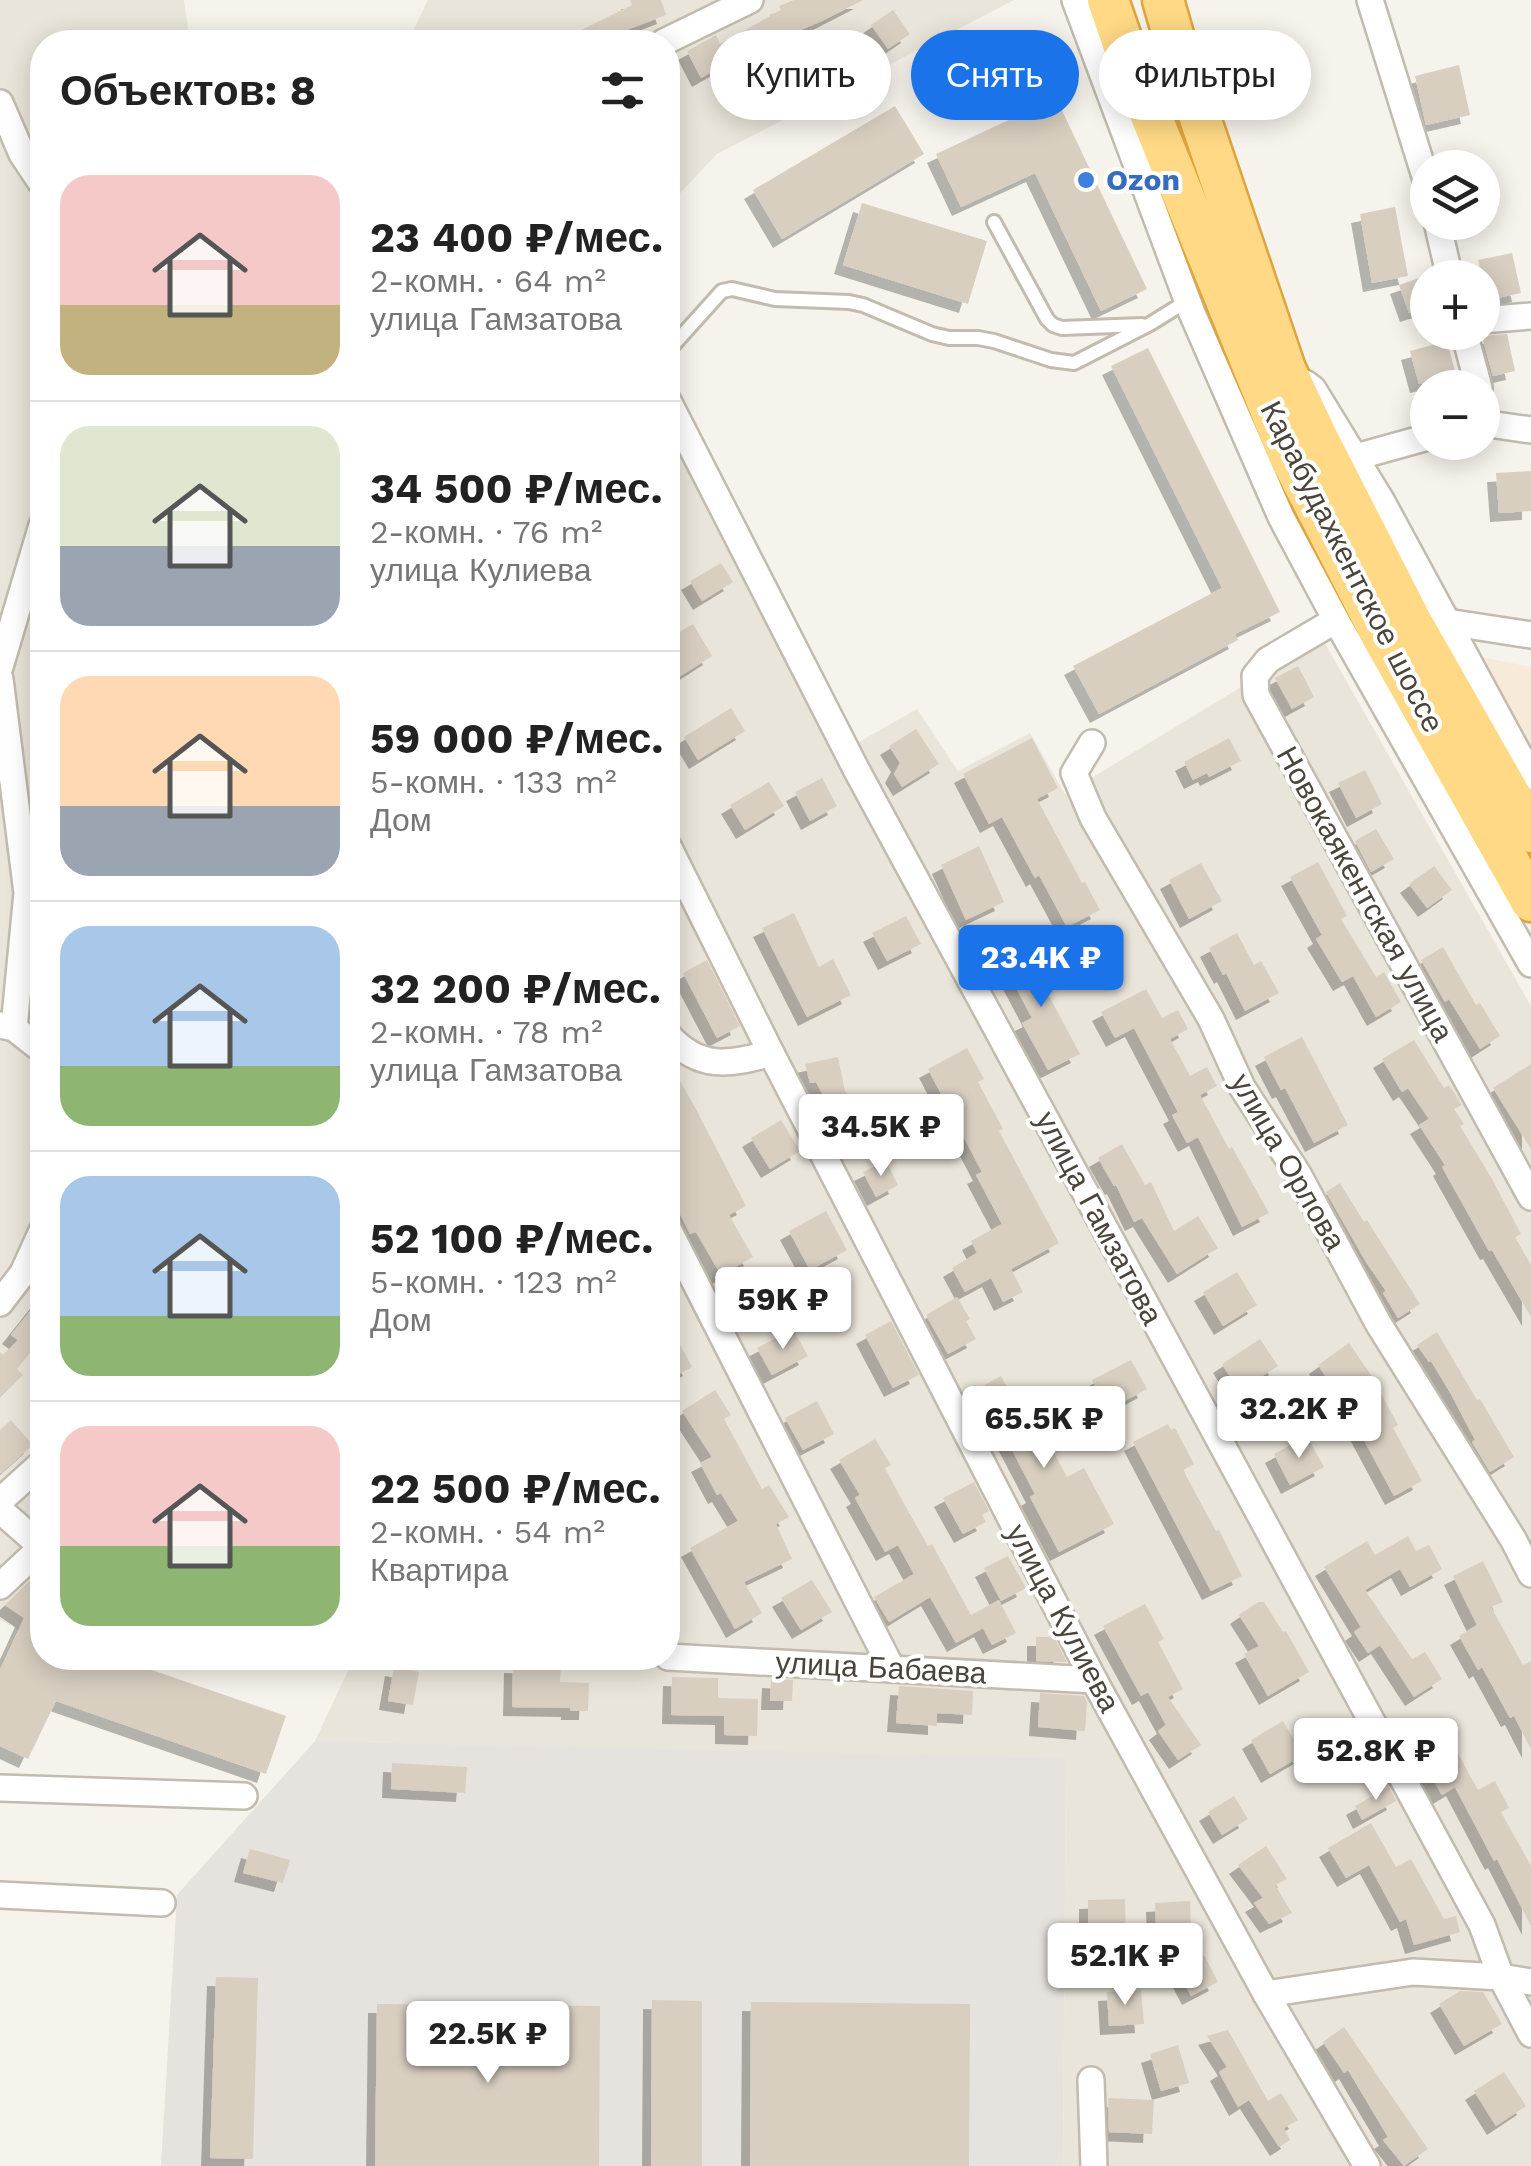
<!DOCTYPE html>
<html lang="ru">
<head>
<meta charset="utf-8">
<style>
  :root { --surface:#fff; --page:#f6f6f6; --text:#222; --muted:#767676; --line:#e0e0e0; --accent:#1a73e8 }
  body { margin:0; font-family:"Work Sans",sans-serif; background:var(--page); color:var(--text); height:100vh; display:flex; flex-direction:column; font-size:38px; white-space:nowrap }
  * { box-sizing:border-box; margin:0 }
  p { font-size:32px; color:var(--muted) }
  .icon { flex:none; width:55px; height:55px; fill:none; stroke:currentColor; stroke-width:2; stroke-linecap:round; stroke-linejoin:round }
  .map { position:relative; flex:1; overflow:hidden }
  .side { position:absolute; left:30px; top:30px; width:650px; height:1640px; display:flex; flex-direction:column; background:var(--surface); border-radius:40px; box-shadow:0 5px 25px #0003 }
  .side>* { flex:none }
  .banner { position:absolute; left:710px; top:30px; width:670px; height:90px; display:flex; gap:20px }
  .tools { position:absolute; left:1410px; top:150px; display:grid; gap:20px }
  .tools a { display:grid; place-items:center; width:90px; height:90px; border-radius:50%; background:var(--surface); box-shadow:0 5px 25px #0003; font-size:50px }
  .price { position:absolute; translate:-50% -85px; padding:0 22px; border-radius:10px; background:#fff; color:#222; font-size:32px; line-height:65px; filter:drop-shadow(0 2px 5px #0008) }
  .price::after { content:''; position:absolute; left:50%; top:60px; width:30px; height:22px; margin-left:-15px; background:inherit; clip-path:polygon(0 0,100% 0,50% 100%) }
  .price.selected { background:var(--accent); color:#fff }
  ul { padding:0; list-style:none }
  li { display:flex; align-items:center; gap:30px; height:250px; padding:0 30px }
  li+li { border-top:2px solid var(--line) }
  li span { display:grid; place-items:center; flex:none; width:280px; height:200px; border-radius:30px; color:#555 }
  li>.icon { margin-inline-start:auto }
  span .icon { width:120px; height:120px; fill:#fffc; stroke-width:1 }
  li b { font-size:42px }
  h2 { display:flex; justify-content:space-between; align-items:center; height:120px; padding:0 30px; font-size:42px }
  .chip { padding:0 35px; border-radius:45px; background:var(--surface); box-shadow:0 5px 25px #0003; font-size:35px; line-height:90px }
  .chip.selected { background:var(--accent); color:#fff }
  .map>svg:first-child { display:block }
  .residential { fill:#eae5da }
  .commercial { fill:#f7ead8 }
  .industrial { fill:#e6e2dd }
  .building { fill:#d8cfc1; filter:url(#shadow) }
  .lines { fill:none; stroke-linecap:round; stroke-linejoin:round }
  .service-casing { stroke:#c2bbae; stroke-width:18 }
  .minor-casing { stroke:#c2bbae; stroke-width:30 }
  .trunk-casing { stroke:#e0a43c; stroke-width:45 }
  .service { stroke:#fff; stroke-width:12 }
  .minor { stroke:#fff; stroke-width:25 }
  .trunk { stroke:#ffd985; stroke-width:40 }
  .shop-dot { fill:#3f7fe0; stroke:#fff; stroke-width:4 }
  .labels { text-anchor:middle; stroke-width:8; stroke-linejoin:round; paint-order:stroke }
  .shop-label { font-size:30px; font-weight:bold; fill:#366cbe; stroke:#fff; text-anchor:start }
  .street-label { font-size:30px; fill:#4b4439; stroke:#fff }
</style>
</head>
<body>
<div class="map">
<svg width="1531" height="2166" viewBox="0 0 1531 2166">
  <defs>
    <filter id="shadow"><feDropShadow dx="-9" dy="9" stdDeviation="0" flood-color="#0004"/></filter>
  </defs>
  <rect width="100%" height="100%" fill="#f6f3ec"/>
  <!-- residential -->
  <g class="residential">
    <path d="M0,0H184L190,42H42V1642L0,1620Z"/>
    <path d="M428,0H1014L717,154L668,206V42H415L412,33Z"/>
    <path d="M668,424L836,755L917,709L958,771L1030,733L1065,794L1322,638L1531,1006V2166H1063L1066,1759L315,1741L354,1658H668Z"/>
  </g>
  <!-- commercial -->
  <path class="commercial" d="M1457,652L1531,667V784Z"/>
  <!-- industrial -->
  <path class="industrial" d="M315,1741L1066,1758L1063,2166H161L177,1895Z"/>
  <!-- building -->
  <g class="building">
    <path d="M630,0H661L666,15L619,33L623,42H557L632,5Z"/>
    <path d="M794,0H863L822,21L770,43L773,48L753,59L749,51L701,78L687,51L716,35L720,44L781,10L779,6Z"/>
    <path d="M893,10L910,34L888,49L871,25Z"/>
    <path d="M1459,65L1470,115L1426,125L1415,76Z"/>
    <path d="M1056,98L1147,289L1101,311L1035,173L961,207L936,154Z"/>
    <path d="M895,106L924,154L782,239L753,190Z"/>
    <path d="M862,203L987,241L968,304L843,265Z"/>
    <path d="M1395,207L1408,276L1372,283L1360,214Z"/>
    <path d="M1512,253L1521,293L1487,300L1478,260Z"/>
    <path d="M1428,275V307L1409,313L1399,285Z"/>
    <path d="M1507,334L1515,371L1493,376L1482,336Z"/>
    <path d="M1447,341L1456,375L1419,384L1410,351Z"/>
    <path d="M1148,348L1280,612L1235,634L1238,640L1099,714L1073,666L1222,588L1111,366Z"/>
    <path d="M1531,471V511L1499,513L1496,473Z"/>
    <path d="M721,563L733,582L702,601L690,581Z"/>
    <path d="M693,624L712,656L668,684V639Z"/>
    <path d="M1298,666L1314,697L1292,709L1275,678Z"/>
    <path d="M731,708L745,731L698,760L684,737Z"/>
    <path d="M916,729L939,764L902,787L894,774L900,763L889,746Z"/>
    <path d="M1032,738L1058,788L1037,799L1082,883L1085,882L1100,910L1067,927L1039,875L1035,878L1002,817L989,824L963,774Z"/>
    <path d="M1229,738L1241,761L1209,777L1207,773L1193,780L1184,762Z"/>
    <path d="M1365,770L1382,804L1356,818L1338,783Z"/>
    <path d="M822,778L837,806L810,821L795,792Z"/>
    <path d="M769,782L784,806L745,830L730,805Z"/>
    <path d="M1376,829L1394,859L1371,872L1355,841Z"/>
    <path d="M979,846L1004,902L966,920L941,865Z"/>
    <path d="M1318,862L1347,916L1341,919L1376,977L1384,972L1401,1002L1376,1017L1353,976L1342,982L1316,939L1322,935L1290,877Z"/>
    <path d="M1201,863L1222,901L1189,919L1169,880Z"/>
    <path d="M1434,866L1452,890L1427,908L1409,884Z"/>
    <path d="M794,913L819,967L833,959L851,995L807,1017L762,928Z"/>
    <path d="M906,916L921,944L887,961L872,933Z"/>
    <path d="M1237,933L1254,965L1261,961L1279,993L1245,1011L1226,973L1223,975L1209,948Z"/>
    <path d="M1443,947L1476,1005L1480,1003L1500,1036L1480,1049L1449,999L1445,1002L1421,960Z"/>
    <path d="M1033,948L1054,988L1047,992L1080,1054L1048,1070L1022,1023L1032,1018L1003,963Z"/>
    <path d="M707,960L740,1026L717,1038L683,973Z"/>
    <path d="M1146,989L1162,1018L1178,1010L1188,1029L1170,1039L1190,1076L1207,1067L1217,1086L1200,1095L1229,1149L1232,1147L1269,1213L1242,1227L1198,1137L1187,1143L1172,1115L1178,1112L1134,1028L1115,1038L1101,1012Z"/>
    <path d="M1302,1037L1348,1125L1314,1143L1285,1088L1281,1090L1264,1057Z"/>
    <path d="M1414,1040L1444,1088L1449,1085L1462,1105L1454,1109L1464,1124L1460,1126L1492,1179L1521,1234L1515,1237L1531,1265V1317L1492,1250L1489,1251L1442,1167L1445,1165L1419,1125L1429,1119L1408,1088L1402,1092L1382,1059Z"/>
    <path d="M967,1048L984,1079L978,1082L1003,1129L999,1131L1059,1243L1011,1269L1023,1292L1003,1302L991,1278L965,1292L952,1268L977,1253L971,1241L1002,1224L976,1175L982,1172L928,1069Z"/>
    <path d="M838,1057L845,1091L860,1119L841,1129L816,1082L810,1083L805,1064Z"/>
    <path d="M668,1060L696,1109L746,1206L729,1215L753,1257L721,1275L696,1232L690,1234L668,1190Z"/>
    <path d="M1531,1064V1149L1493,1088Z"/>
    <path d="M781,1120L800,1151L770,1169L751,1138Z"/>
    <path d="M1122,1144L1145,1185L1151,1182L1174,1231L1198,1216L1218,1248L1177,1274L1142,1218L1134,1222L1116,1185L1114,1186L1098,1158Z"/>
    <path d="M886,1161L898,1185L876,1197L863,1172Z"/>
    <path d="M1340,1183L1364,1222L1367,1220L1420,1304L1398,1318L1383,1293L1386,1291L1366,1262L1326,1192Z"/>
    <path d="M826,1211L847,1250L810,1270L789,1231Z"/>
    <path d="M1237,1272L1257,1305L1223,1326L1203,1292Z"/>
    <path d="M42,1296V1338L17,1369L23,1375L0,1397V1352L3,1355L18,1340L11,1335Z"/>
    <path d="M957,1297L970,1319L966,1321L976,1339L948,1354L926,1315Z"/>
    <path d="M891,1321L919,1375L893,1388L865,1335Z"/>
    <path d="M668,1322L692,1367L668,1380Z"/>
    <path d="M793,1329L808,1356L772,1375L757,1348Z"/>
    <path d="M1437,1332L1477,1400L1480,1399L1514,1457L1490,1472L1472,1442L1475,1440L1451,1394L1431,1361L1429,1362L1417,1345Z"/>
    <path d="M1260,1339L1278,1366L1239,1391L1222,1364Z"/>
    <path d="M1349,1343L1371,1375L1398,1425L1393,1428L1422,1481L1394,1496L1344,1403L1318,1365Z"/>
    <path d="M1131,1360L1147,1389L1108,1410L1092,1380Z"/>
    <path d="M1001,1376L1032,1433L1041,1429L1067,1477L1084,1468L1114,1524L1059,1552L1030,1497L1035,1494L1000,1427L989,1433L968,1394Z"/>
    <path d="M715,1390L731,1415L724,1419L762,1489L769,1485L789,1517L776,1524L792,1559L744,1582L762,1613L735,1629L690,1548L738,1521L721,1493L717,1495L700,1463L712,1457L682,1411Z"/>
    <path d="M817,1401L834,1434L803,1450L785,1418Z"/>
    <path d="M11,1420L33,1445L0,1474V1430Z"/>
    <path d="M1168,1424L1171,1430L1175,1428L1194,1464L1183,1470L1216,1531L1219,1530L1242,1576L1211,1591L1133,1442Z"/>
    <path d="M1307,1436L1324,1467L1290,1485L1274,1454Z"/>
    <path d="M875,1439L891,1465L885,1468L902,1500L928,1546L932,1544L971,1615L999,1600L1016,1633L992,1645L983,1628L956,1643L930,1597L889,1622L874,1597L914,1574L898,1545L885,1552L855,1498L860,1495L839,1460Z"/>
    <path d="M974,1482L989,1511L982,1515L986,1522L963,1534L943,1498Z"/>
    <path d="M1408,1536L1416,1551L1429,1545L1442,1569L1410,1587L1400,1569L1365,1590L1412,1659L1425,1652L1442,1679L1414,1697L1380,1645L1368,1653L1354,1632L1361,1627L1324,1567L1367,1541L1375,1555Z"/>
    <path d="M1008,1556L1026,1588L1001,1601L984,1568Z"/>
    <path d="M1483,1561L1503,1602L1491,1607L1523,1665L1531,1661V1749L1514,1716L1510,1718L1482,1667L1478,1670L1459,1636L1477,1625L1453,1576Z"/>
    <path d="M42,1569V1624L33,1638L42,1642V1658H76L90,1664L92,1658H117L286,1716L266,1774L56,1701L28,1759L0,1746V1670L24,1618L5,1605Z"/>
    <path d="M812,1580L832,1612L801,1630L781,1598Z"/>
    <path d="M1258,1602H1264L1283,1632L1286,1631L1309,1672L1268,1696L1244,1654L1259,1646L1239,1615Z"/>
    <path d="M1145,1604L1164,1639L1158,1642L1183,1689L1168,1697L1201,1745L1178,1760L1158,1731L1166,1725L1148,1692L1141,1696L1103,1626Z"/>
    <path d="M1036,1637H1054L1067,1662L1036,1661Z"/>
    <path d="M513,1664L561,1665L560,1682L589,1683L588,1711H570V1708L512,1707Z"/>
    <path d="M394,1667L419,1672L413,1705L388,1701Z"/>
    <path d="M672,1677L718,1678V1698L758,1699L757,1736L724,1735V1716L671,1715Z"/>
    <path d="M771,1679L793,1680L792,1701H770Z"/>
    <path d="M899,1686L973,1691L972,1715L937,1713V1726L896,1723Z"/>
    <path d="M1040,1693L1084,1696L1087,1702L1085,1731L1038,1727Z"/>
    <path d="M1283,1721L1303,1755L1270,1774L1251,1740Z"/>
    <path d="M1456,1750L1478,1790L1495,1781L1509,1808L1501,1812L1531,1866V1926L1497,1859L1494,1861L1455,1787L1442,1795L1426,1768Z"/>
    <path d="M392,1763L467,1767L465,1793L391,1789Z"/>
    <path d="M1389,1787L1396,1801L1362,1820L1355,1806Z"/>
    <path d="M1234,1796L1248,1819L1222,1835L1208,1812Z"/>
    <path d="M1371,1823L1396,1867L1411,1859L1444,1919L1456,1916L1460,1932L1414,1945L1406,1919L1400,1922L1369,1865L1346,1878L1328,1848Z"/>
    <path d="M1266,1846L1287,1879L1275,1885L1292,1913L1269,1924L1254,1903L1263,1898L1238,1865Z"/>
    <path d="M250,1849L290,1860L283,1883L243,1873Z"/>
    <path d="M1125,1899L1126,1939L1088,1940V1900Z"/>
    <path d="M1190,1901L1191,1933L1156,1934L1155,1903Z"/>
    <path d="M1204,1955L1218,1982L1191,1996L1177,1969Z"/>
    <path d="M216,1977L258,1978L253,2159L210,2158Z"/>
    <path d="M1141,1990L1144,2024L1109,2026L1107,1992Z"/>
    <path d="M1460,1991L1483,1992L1502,2024L1464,2046L1439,2004Z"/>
    <path d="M652,2000L702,2001V2166H651Z"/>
    <path d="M751,2002L970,2004L969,2166H750Z"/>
    <path d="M377,2004L600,2006L599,2166H375Z"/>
    <path d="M1344,2027L1428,2149L1404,2166L1383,2140L1388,2137L1348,2070L1344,2073L1323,2042Z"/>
    <path d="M1228,2030L1268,2101L1281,2093L1298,2120L1284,2128L1290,2140L1279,2147L1249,2100L1238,2107L1219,2072L1227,2067L1207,2036Z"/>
    <path d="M1178,2045L1189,2083L1161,2091L1150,2054Z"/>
    <path d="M1504,2072L1526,2106L1496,2126L1474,2091Z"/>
    <path d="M1108,2098L1154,2100L1152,2134L1109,2132Z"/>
  </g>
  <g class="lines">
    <defs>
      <g id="service">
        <path d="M994,222L1047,319L1053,325L1062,328L1142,325"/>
        <path d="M668,351L722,291L732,289L775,299L849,302L863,305L932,334L949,338H978L994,341L1051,360L1074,363L1150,324L1187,301"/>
      </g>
      <g id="minor">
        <path d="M1075,0L1192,313L1281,517L1336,620L1531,964"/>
        <path d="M1370,0L1428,186"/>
        <path d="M664,42L750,0"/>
        <path d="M0,103L22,154L42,184"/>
        <path d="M1437,222L1450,278"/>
        <path d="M1482,320L1531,316"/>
        <path d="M1464,332L1479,388"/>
        <path d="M1305,383L1313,389L1381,500L1531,777"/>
        <path d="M668,401L856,769L1482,1925L1501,1977L1531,2034"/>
        <path d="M1482,425L1489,424L1531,430"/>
        <path d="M1356,457L1428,437"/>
        <path d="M1336,620L1268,660L1255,676L1256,695L1531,1197"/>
        <path d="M1447,622L1531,635"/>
        <path d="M0,667L42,525"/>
        <path d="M0,679L27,893L14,1028"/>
        <path d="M1092,743L1074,773L1093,818L1211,1019L1242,1087L1298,1174L1378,1323L1513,1539L1531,1574"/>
        <path d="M668,846L771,1053L1094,1680L1266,1994L1367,2166"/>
        <path d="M0,1025L14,1028L42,1050"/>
        <path d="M668,1035C699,1070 729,1065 771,1053"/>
        <path d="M668,1229L892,1669"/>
        <path d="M0,1303L23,1273L42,1231"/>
        <path d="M0,1501L42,1463"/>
        <path d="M0,1510L42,1547"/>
        <path d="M0,1586L42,1547"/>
        <path d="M668,1657L1094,1680"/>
        <path d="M0,1788L244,1796"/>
        <path d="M0,1895L162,1903"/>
        <path d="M1266,1994L1413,1972L1501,1977L1531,1982"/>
        <path d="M1091,2080L1094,2166"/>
      </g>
      <g id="trunk">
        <path d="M1108,0L1130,64L1288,453L1383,638L1531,901"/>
        <path d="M1163,0L1180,59L1285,369L1317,437L1412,623L1531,832"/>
      </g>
    </defs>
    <!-- service casing -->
    <use href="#service" class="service-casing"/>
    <!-- minor casing -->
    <use href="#minor" class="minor-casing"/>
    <!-- trunk casing -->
    <use href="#trunk" class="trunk-casing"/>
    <!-- service -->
    <use href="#service" class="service"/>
    <!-- minor -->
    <use href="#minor" class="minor"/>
    <!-- trunk -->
    <use href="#trunk" class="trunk"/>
  </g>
  <!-- markers -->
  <circle class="shop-dot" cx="1086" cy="180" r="10"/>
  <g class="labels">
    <!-- shop labels -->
    <g class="shop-label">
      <text x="1106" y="190">Ozon</text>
    </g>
    <!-- street labels -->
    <g class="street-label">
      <text transform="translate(1352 567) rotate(63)" y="10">Карабудахкентское шоссе</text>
      <text transform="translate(1365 894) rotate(61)" y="10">Новокаякентская улица</text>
      <text transform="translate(1288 1162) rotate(60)" y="10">улица Орлова</text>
      <text transform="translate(1099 1218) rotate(62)" y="10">улица Гамзатова</text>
      <text transform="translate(1063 1618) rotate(62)" y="10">улица Кулиева</text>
      <text transform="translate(881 1668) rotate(3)" y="10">улица Бабаева</text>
    </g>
  </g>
</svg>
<div class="tools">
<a><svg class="icon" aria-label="layers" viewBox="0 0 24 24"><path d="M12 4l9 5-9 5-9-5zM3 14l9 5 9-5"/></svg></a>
<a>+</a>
<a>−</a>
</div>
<b class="price selected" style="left:1041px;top:1010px">23.4K ₽</b>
<b class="price" style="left:881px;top:1179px">34.5K ₽</b>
<b class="price" style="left:783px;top:1352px">59K ₽</b>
<b class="price" style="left:1299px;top:1461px">32.2K ₽</b>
<b class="price" style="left:1044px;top:1471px">65.5K ₽</b>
<b class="price" style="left:1376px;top:1803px">52.8K ₽</b>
<b class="price" style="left:1125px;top:2008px">52.1K ₽</b>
<b class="price" style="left:488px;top:2086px">22.5K ₽</b>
<div class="banner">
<a class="chip">Купить</a>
<a class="chip selected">Снять</a>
<a class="chip">Фильтры</a>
</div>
<section class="side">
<h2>Объектов: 8<svg class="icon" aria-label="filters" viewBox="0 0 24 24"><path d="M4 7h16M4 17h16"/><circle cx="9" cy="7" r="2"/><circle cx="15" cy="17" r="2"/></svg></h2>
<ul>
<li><span style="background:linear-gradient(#f6c9c9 65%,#c2b280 0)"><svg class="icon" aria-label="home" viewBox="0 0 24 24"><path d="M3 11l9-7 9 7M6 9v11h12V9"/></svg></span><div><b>23 400 ₽/мес.</b><p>2-комн. · 64 m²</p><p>улица Гамзатова</p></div></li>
<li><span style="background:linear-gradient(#dfe7d0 60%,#9aa5b1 0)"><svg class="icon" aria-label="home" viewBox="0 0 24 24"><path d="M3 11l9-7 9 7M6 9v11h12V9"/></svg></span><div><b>34 500 ₽/мес.</b><p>2-комн. · 76 m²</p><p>улица Кулиева</p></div></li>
<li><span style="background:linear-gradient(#ffd9b3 65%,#9aa5b1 0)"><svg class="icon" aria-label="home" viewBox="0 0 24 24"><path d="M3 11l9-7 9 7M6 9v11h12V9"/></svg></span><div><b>59 000 ₽/мес.</b><p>5-комн. · 133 m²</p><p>Дом</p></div></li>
<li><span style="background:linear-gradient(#a9c7e8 70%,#8fb573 0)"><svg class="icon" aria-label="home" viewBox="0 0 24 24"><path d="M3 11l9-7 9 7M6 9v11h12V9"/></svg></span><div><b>32 200 ₽/мес.</b><p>2-комн. · 78 m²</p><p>улица Гамзатова</p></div></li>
<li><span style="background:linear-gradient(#a9c7e8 70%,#8fb573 0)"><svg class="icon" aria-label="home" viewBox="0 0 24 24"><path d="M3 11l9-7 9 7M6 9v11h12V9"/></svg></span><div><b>52 100 ₽/мес.</b><p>5-комн. · 123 m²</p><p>Дом</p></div></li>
<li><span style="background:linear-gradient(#f6c9c9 60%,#8fb573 0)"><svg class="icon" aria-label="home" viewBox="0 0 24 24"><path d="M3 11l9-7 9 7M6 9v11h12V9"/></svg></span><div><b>22 500 ₽/мес.</b><p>2-комн. · 54 m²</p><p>Квартира</p></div></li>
</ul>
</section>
</div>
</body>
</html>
